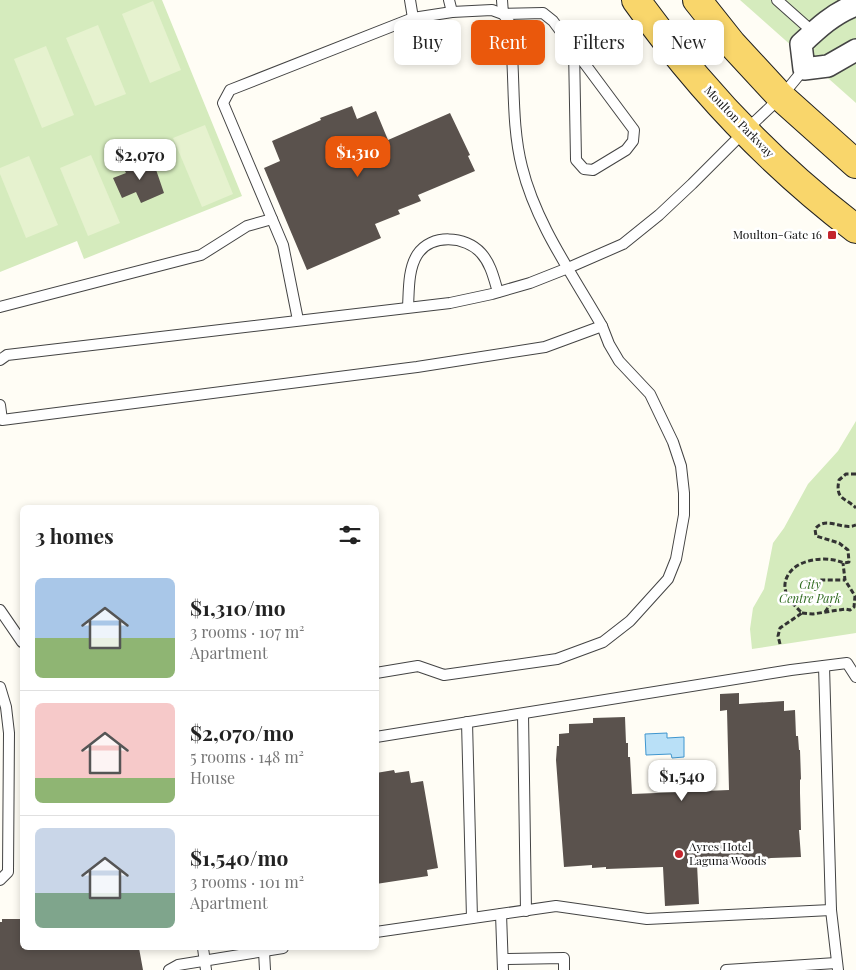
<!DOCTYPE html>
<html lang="en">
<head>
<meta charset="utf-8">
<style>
  :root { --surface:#fff; --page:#f6f6f6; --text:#222; --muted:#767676; --line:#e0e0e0; --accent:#ea580c }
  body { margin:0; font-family:"Playfair Display",serif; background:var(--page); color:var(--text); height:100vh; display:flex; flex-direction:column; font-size:19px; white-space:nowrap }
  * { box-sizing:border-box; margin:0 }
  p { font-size:16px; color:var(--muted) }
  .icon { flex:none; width:28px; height:28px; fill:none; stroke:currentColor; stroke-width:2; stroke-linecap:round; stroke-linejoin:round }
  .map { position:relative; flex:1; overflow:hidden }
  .panel { position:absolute; left:20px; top:505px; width:359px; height:445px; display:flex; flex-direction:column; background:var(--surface); border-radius:8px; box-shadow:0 2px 8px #0003 }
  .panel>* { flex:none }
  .hud { position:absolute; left:394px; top:20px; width:386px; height:45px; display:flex; gap:10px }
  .price { position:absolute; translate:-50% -42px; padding:0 11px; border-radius:10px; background:#fff; color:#222; font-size:16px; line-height:32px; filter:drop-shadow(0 1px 2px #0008) }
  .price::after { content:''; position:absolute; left:50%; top:30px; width:15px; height:11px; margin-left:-8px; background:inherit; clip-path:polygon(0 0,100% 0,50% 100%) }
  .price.active { background:var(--accent); color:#fff }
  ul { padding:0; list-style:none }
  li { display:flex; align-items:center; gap:15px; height:125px; padding:0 15px }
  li+li { border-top:1px solid var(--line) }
  li span { display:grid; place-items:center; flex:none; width:140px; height:100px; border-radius:8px; color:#555 }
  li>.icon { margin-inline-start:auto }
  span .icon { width:60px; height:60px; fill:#fffc; stroke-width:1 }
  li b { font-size:21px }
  h2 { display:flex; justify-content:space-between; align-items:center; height:60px; padding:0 15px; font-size:21px }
  .chip { padding:0 18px; border-radius:8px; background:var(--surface); box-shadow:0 2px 8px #0003; font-size:18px; line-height:45px }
  .chip.active { background:var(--accent); color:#fff }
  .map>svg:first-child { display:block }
  .green { fill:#d5ebbd }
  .pitch { fill:#e6f2cf }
  .water { fill:#b9e0f7; stroke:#3f96cf }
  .building { fill:#5a524d }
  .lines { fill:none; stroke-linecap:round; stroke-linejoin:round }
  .service-casing { stroke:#444; stroke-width:12 }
  .minor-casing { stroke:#444; stroke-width:24 }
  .primary-casing { stroke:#222; stroke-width:30 }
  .path { stroke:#333; stroke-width:3; stroke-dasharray:5 2.5; stroke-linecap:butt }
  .service { stroke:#fff; stroke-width:10 }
  .minor { stroke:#fff; stroke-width:21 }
  .primary { stroke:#f9d66b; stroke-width:28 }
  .poi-dot { fill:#c4262e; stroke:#fff; stroke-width:2 }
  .labels { text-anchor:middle; stroke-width:5; stroke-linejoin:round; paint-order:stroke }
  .street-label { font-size:12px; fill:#111; stroke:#fff }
  .poi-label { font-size:12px; fill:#111; stroke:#fff; text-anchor:end }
  .park-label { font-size:12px; font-style:italic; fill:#2f6b1f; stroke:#fff }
</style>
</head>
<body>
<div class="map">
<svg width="856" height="970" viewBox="0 0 856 970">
  <rect width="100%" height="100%" fill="#fffdf5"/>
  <!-- green -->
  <g class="green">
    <path d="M0,0H162L242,196L84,259L77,241L0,272Z"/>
    <path d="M740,0H856V103Z"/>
    <path d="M856,421V633L752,649L750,629L753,608L764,589L773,543L784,528L808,484L838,451Z"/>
  </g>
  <!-- pitch -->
  <g class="pitch">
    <path d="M153,1L181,70L150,83L122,14Z"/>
    <path d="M98,25L126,94L95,106L66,38Z"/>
    <path d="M46,46L74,115L42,128L14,59Z"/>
    <path d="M205,125L233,194L202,207L173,138Z"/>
    <path d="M91,155L120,223L88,236L60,168Z"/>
    <path d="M29,156L58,225L26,238L0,174V168Z"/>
  </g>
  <!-- water -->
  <path class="water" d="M667,733V738L684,737V757L672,758L671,754L646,755L645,734Z"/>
  <!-- building -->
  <g class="building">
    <path d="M352,106L357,119L376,111L388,140L450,113L470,155L468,156L475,171L418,195L421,201L398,210L400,214L375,224L381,238L307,270L264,168L280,161L272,141L321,120L320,118Z"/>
    <path d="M152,158L164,193L141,203L136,192L122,198L113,178L126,173L124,169Z"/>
    <path d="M739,693V704L784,701V711L795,710L796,736H798L799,750H800L801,779L800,780V793L801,830H799L801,857L771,858L758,860V862L697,864L699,904L665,906L663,867L606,869V867L592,868V865L564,867L556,760L557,746H559V734L569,733V724L593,723V718L625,717L626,743H628V757H630L632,794L729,790L727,710L720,711V694Z"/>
    <path d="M394,770L395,773L409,771L411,783L423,781L438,868L427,870L428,876L376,884V773Z"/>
    <path d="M2,919H22V948H139L143,970H0V922H2Z"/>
  </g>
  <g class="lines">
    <defs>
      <g id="service">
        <path d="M410,0L413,18"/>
        <path d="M449,0L452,12"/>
        <path d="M502,0L503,14L543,13L553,21L634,130L633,141L626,150L593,170L584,169L576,160L574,49"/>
        <path d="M777,0L813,32"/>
        <path d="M0,307L201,255L247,226L272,219"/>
        <path d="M408,307C409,290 408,270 417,255C431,233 466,236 481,253C491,264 494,279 498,292"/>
        <path d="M298,320L283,245L223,103L230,90L413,18L452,12L492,10L503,14L509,22C516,70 510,120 522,167C536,224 573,275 602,326L609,344L619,361L650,394L673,442L681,466L684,493V515L676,559L668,579L630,621L603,642L557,659L444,675L418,666L376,673"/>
        <path d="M0,360L7,355L450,303L492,294L530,283L568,268L623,244L659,215L692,184L746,130L781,97L804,69"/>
        <path d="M0,405L2,420L417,367L545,347L602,326"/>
        <path d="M0,610L22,642"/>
        <path d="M824,666L831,910L838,970"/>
        <path d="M0,687L6,707L9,733L8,872L0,880"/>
        <path d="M523,714L526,911"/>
        <path d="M467,722L472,918"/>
        <path d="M376,737L791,670L847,663L856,677"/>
        <path d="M501,914L503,970"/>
        <path d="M376,932L556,906L647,919L831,910"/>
        <path d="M203,948L206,970"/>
        <path d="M264,951L265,970"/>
        <path d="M503,959L564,958V970"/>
        <path d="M169,970L178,965L283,948"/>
        <path d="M726,970L836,963"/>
      </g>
      <path id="minor" d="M856,5C834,13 818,28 801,44L804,69L828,66L856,50"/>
      <g id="primary">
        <path d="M636,0C697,86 772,165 856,229"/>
        <path d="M697,0L732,44L781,97L856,164"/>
      </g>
    </defs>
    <!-- service casing -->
    <use href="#service" class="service-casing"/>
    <!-- minor casing -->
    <use href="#minor" class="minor-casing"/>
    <!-- primary casing -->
    <use href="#primary" class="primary-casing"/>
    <!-- path -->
    <g class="path">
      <path d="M856,474H846L839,480C835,500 845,497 856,508"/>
      <path d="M801,591L818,580H845"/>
      <path d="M825,612L834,599"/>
      <path d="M802,613L813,614L845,609L850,610L854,607L855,596L845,580L843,563"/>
      <path d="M780,644L778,636L780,628L802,613C792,603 780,592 787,577C794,561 818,557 834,560C840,561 843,564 849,562L848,550L839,543L816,536L815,529C826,515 842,531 856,525"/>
    </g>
    <!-- service -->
    <use href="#service" class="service"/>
    <!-- minor -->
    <use href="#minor" class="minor"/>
    <!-- primary -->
    <use href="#primary" class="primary"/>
  </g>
  <!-- markers -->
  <g class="poi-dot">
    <rect x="827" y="230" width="10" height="10" rx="2.5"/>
    <circle cx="679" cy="854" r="5"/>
  </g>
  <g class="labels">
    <!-- street labels -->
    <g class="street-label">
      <text transform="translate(739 122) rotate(46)" y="4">Moulton Parkway</text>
    </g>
    <!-- poi labels -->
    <g class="poi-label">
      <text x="822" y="239">Moulton-Gate 16</text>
      <text x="689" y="851" text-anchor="start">Ayres Hotel<tspan x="689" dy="14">Laguna Woods</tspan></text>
    </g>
    <!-- park labels -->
    <g class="park-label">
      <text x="810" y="589">City<tspan x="810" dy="14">Centre Park</tspan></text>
    </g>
  </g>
</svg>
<b class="price active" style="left:358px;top:178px">$1,310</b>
<b class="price" style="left:140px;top:181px">$2,070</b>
<b class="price" style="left:682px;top:802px">$1,540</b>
<div class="hud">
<a class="chip">Buy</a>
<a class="chip active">Rent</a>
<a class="chip">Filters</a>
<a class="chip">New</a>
</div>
<section class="panel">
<h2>3 homes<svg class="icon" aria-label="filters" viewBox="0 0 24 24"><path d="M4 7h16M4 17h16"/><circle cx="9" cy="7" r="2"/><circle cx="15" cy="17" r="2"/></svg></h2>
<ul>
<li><span style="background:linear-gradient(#a9c7e8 60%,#8fb573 0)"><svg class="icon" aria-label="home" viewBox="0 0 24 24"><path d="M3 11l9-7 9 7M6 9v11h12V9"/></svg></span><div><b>$1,310/mo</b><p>3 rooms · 107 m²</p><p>Apartment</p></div></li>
<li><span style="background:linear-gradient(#f6c9c9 75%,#8fb573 0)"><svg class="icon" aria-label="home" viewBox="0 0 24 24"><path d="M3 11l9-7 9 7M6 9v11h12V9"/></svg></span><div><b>$2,070/mo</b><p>5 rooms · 148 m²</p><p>House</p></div></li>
<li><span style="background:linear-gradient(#c9d6e8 65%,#7fa58c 0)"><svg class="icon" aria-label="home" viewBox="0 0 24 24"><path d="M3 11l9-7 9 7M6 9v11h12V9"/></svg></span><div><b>$1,540/mo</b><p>3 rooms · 101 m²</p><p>Apartment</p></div></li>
</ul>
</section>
</div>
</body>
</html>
